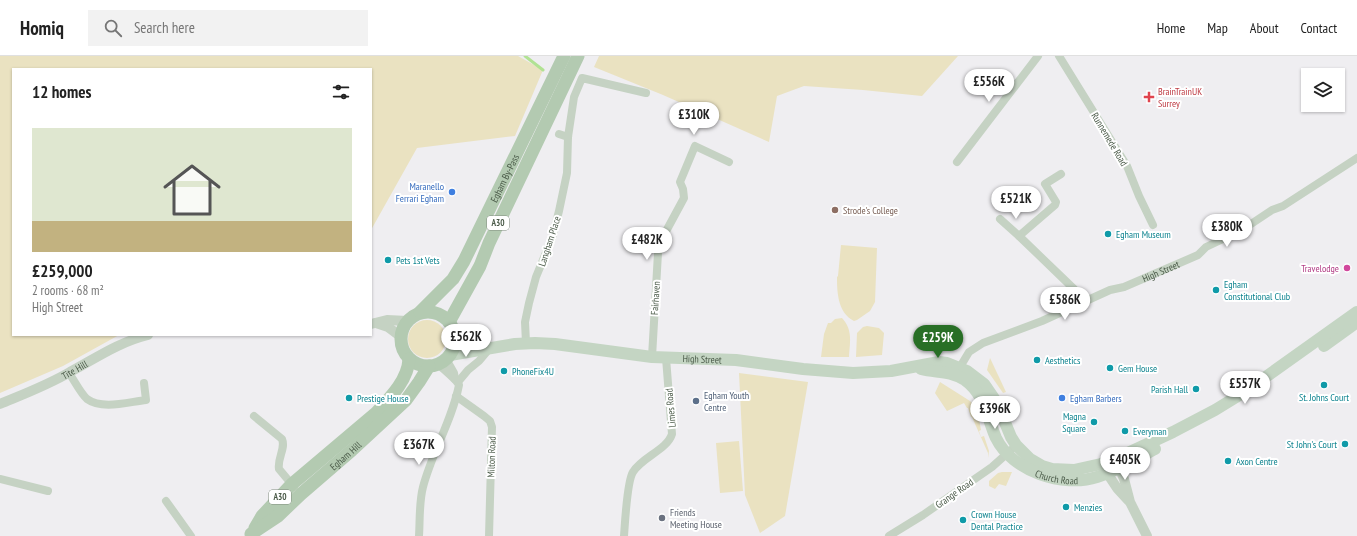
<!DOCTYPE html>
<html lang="en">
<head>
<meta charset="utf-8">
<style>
  :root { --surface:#fff; --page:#f2f2f2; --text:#222; --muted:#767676; --line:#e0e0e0; --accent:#286f26 }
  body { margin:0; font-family:"PT Sans Narrow",sans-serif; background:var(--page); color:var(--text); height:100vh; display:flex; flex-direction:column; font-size:15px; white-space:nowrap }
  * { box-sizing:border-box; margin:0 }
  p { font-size:13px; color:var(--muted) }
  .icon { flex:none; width:22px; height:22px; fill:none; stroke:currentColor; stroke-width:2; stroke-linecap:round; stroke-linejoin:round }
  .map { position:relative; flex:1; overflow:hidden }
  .drawer { position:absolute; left:12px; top:12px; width:360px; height:268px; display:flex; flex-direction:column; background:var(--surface); border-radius:0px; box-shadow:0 1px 3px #0004 }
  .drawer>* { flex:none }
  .fabs { position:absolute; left:1301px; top:12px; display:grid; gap:8px }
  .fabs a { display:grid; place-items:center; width:44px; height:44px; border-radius:0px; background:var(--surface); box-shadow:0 1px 3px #0004; font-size:20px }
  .price { position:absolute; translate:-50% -34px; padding:0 9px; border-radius:14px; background:#fff; color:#222; font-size:13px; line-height:26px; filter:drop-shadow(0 1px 2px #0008) }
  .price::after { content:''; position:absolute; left:50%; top:24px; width:12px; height:9px; margin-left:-6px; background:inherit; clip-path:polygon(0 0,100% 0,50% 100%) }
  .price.active { background:var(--accent); color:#fff }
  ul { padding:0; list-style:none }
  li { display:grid; align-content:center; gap:8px; height:212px; padding:0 20px }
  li+li { border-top:1px solid var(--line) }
  li span { display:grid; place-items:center; height:124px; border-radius:0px; color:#555 }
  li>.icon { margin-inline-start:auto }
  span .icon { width:72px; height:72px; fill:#fffc; stroke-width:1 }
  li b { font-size:17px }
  h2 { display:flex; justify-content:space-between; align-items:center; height:48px; padding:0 20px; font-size:17px }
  header { display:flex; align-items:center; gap:24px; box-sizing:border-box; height:56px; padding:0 20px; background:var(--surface); border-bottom:1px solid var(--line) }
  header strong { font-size:19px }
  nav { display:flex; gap:22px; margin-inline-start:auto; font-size:14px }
  .search { width:280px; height:36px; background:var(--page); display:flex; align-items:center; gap:10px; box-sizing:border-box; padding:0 14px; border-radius:0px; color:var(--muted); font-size:15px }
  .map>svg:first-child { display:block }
  .green { fill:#eae2c1 }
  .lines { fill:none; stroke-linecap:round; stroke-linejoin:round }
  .stream { stroke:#b1e293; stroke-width:3 }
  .minor { stroke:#c5d2c3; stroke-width:8 }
  .tertiary { stroke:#c5d2c3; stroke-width:10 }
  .secondary { stroke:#c4d5c3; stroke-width:12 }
  .primary { stroke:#b3cab1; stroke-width:13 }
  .health-dot { fill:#e0444e; stroke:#fff; stroke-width:1.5 }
  .shop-dot { fill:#3f7fe0; stroke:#fff; stroke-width:1.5 }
  .education-dot { fill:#8d6e63; stroke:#fff; stroke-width:1.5 }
  .culture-dot { fill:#0f9aa8; stroke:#fff; stroke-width:1.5 }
  .hotel-dot { fill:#d1479c; stroke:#fff; stroke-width:1.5 }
  .service-dot { fill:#5c6f8a; stroke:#fff; stroke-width:1.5 }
  .worship-dot { fill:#6b7280; stroke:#fff; stroke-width:1.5 }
  .labels { text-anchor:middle; stroke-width:4; stroke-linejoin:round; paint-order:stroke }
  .shield { fill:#fff; stroke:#808c7f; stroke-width:1 }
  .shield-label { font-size:9px; font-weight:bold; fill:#4a5a48 }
  .health-label { font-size:10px; fill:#be3a42; stroke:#fff; text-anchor:start }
  .street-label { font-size:10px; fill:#4a5a48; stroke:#fff }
  .shop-label { font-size:10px; fill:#366cbe; stroke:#fff; text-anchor:end }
  .education-label { font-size:10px; fill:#785e54; stroke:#fff; text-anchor:start }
  .culture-label { font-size:10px; fill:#0d838f; stroke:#fff; text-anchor:start }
  .hotel-label { font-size:10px; fill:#b23c85; stroke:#fff; text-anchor:end }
  .service-label { font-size:10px; fill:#4e5e75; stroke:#fff; text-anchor:start }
  .worship-label { font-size:10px; fill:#5b616d; stroke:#fff; text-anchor:start }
</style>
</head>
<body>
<header>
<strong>Homiq</strong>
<div class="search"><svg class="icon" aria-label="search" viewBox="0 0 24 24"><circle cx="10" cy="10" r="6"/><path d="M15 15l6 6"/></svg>Search here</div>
<nav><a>Home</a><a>Map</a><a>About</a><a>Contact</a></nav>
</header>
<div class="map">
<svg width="1357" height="480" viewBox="0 0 1357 480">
  <rect width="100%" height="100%" fill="#efeef1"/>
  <!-- green -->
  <g class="green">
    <path d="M0,0H518L543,14L515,80L417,92L371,174V13H13V279H119L63,310L0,337Z"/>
    <path d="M599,0H958L922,40L863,34L804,30L777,40L769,86L663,39L594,11Z"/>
    <path d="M841,189L877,192L875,246L870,255L857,264L854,265C838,257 837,237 837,221L838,220Z"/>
    <path d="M842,262C853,274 850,286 849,301H821L824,278L828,267H831L835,263Z"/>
    <circle cx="427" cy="283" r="19"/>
    <path d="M867,270L879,272L884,277L882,299L856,301L857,277L863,271Z"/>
    <path d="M990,302L1006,336L1003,337L987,314Z"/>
    <path d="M739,317L808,326L785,460L760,477L745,439Z"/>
    <path d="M940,326L970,345L977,352L981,374L979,375L981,381L984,380L989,395L988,402V397L972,361H971L968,352H967L964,347L947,355L935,337Z"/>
    <path d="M739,385L743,435L720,437L716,387Z"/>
    <path d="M1002,416H1012L1006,430L999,428L995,433L989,430V425L998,417Z"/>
  </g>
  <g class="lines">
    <!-- stream -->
    <path class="stream" d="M525,0L543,14"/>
    <!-- minor -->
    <g class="minor">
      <path d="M1059,0L1127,110L1139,140L1153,169"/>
      <path d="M559,78L568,81"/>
      <path d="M957,106L1038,0"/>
      <path d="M1061,118L1045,128L1056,146L1055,149L1019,180L1074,233L1080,247"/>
      <path d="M1000,163L1019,180"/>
      <path d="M526,287L525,266L529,247L536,221L552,182L559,155L567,117L568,81L574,41L582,22L646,37"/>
      <path d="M652,301L658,197L664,179L684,142L683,133L680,126L695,90L729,106"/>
      <path d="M446,303L454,317L455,323"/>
      <path id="s1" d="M957,316L969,296L983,287L1042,265L1110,234L1124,231L1198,199L1206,191L1242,174L1272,154L1283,150L1357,102"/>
      <path d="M69,317C74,324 81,338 87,343C102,354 128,346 146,344L144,327"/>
      <path d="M458,326L468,314L479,305L490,292"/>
      <path d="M456,340L484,360L490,365L492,371L489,480"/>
      <path d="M254,360L282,383C286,393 277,402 279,413L294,431"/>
      <path d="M0,423L48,435"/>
      <path d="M166,445L191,480"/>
      <path d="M419,480C420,464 419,446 423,431C432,396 452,365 459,329C457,324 443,313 438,308"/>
      <path d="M624,480C625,467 627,425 633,416C642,401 667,394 672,378L666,302"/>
      <path d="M889,480L923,459L992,411L1011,394"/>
    </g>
    <!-- tertiary -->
    <g class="tertiary">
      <path d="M376,267L388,271L400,280"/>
      <path d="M371,268L387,264L407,265"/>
      <path id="s2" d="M0,348C24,338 48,329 70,316C96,302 119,286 148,279"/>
      <path d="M1117,406L1124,423L1130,446L1147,480"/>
      <path d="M1103,411L1117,432L1128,444"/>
    </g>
    <!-- secondary -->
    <g class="secondary">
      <path d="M454,276L466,280L490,292"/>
      <path d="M1324,290L1357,266"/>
      <path id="s3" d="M450,299L515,288L535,287L555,288L652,301L736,304L803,313L853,317L891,315L939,306L947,307L967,315L984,328L997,347L1011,381L1016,389L1030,403L1042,410L1052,413L1074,414L1101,408L1115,403L1173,376L1215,354L1246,335L1357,256"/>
      <path id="s4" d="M921,313C937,317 949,314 965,324C985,338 987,362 996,382C1012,415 1063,432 1097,421C1117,415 1136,403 1155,393"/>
    </g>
    <!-- primary -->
    <g class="primary">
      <circle cx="428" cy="283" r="27"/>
      <path id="s5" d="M420,256L453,223L464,205L564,0"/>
      <path d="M449,266L480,210L489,187L578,0"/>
      <path d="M255,472L262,460L292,428L376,357C390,342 408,324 409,303"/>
      <path id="s6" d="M251,478L278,460L301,438L352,394L406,344L419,326L429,310"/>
    </g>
  </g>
  <!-- markers -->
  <path class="health-dot" d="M1147 35h4v4h4v4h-4v4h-4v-4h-4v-4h4z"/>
  <g class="shop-dot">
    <circle cx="452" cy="136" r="4"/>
    <circle cx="1062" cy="342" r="4"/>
  </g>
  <circle class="education-dot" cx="835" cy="154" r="4"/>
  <g class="culture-dot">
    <circle cx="1108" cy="178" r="4"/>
    <circle cx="388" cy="204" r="4"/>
    <circle cx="1216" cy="234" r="4"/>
    <circle cx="1037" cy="304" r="4"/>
    <circle cx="1110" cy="312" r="4"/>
    <circle cx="504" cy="315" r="4"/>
    <circle cx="1324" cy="329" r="4"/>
    <circle cx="1196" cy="333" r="4"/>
    <circle cx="349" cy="342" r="4"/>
    <circle cx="1094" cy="366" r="4"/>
    <circle cx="1125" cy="375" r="4"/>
    <circle cx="1345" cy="388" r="4"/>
    <circle cx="1228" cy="405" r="4"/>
    <circle cx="1066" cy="451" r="4"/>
    <circle cx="963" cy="464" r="4"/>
  </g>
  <circle class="hotel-dot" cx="1347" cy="212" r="4"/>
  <circle class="service-dot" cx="696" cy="345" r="4"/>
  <circle class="worship-dot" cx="662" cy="462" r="4"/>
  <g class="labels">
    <!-- shield labels -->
    <g class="shield">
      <rect x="487" y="160" width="22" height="14" rx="3"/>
      <rect x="269" y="434" width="22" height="14" rx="3"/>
    </g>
    <g class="shield-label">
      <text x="498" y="170">A30</text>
      <text x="280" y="444">A30</text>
    </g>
    <!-- health labels -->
    <g class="health-label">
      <text x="1158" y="39">BrainTrainUK<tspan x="1158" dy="12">Surrey</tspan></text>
    </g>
    <!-- street labels -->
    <g class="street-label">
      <text transform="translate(1110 83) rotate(59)" y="4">Runnemede Road</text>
      <text dy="4" stroke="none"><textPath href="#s5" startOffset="160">Egham By-Pass</textPath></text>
      <text transform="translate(549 185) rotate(-72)" y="4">Langham Place</text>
      <text dy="4" stroke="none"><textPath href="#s1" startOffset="232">High Street</textPath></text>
      <text transform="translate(655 242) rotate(-86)" y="4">Fairhaven</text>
      <text dy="4" stroke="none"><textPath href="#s3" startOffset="254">High Street</textPath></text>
      <text dy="4" stroke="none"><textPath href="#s2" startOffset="82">Tite Hill</textPath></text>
      <text transform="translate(670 352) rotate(-95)" y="4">Limes Road</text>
      <text dy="4" stroke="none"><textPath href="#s6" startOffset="123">Egham Hill</textPath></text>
      <text transform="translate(491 401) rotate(-88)" y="4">Milton Road</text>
      <text dy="4" stroke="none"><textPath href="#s4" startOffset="188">Church Road</textPath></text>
      <text transform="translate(954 437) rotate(-35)" y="4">Grange Road</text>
    </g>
    <!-- shop labels -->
    <g class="shop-label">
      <text x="444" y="134">Maranello<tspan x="444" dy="12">Ferrari Egham</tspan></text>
      <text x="1070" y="346" text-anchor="start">Egham Barbers</text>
    </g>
    <!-- education labels -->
    <g class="education-label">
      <text x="843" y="158">Strode's College</text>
    </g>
    <!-- culture labels -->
    <g class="culture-label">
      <text x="1116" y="182">Egham Museum</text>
      <text x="396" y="208">Pets 1st Vets</text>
      <text x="1224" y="232">Egham<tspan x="1224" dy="12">Constitutional Club</tspan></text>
      <text x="1045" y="308">Aesthetics</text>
      <text x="1118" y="316">Gem House</text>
      <text x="512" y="319">PhoneFix4U</text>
      <text x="1188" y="337" text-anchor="end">Parish Hall</text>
      <text x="1324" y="345" text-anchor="middle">St. Johns Court</text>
      <text x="357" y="346">Prestige House</text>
      <text x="1086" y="364" text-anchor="end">Magna<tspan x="1086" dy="12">Square</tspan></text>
      <text x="1133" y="379">Everyman</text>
      <text x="1337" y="392" text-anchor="end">St John's Court</text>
      <text x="1236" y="409">Axon Centre</text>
      <text x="1074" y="455">Menzies</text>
      <text x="971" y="462">Crown House<tspan x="971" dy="12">Dental Practice</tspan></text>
    </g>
    <!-- hotel labels -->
    <g class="hotel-label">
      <text x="1339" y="216">Travelodge</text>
    </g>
    <!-- service labels -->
    <g class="service-label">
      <text x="704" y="343">Egham Youth<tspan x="704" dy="12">Centre</tspan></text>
    </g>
    <!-- worship labels -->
    <g class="worship-label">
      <text x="670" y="460">Friends<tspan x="670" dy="12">Meeting House</tspan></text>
    </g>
  </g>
</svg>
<div class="fabs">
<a><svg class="icon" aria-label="layers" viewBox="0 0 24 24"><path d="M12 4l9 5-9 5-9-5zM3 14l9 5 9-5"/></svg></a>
</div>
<b class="price" style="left:989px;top:47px">£556K</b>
<b class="price" style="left:694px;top:80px">£310K</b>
<b class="price" style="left:1016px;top:164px">£521K</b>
<b class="price" style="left:1227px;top:192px">£380K</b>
<b class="price" style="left:647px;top:205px">£482K</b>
<b class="price" style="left:1065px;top:265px">£586K</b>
<b class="price" style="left:466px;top:302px">£562K</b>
<b class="price active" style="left:938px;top:303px">£259K</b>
<b class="price" style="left:1245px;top:349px">£557K</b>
<b class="price" style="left:995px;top:374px">£396K</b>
<b class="price" style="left:419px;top:410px">£367K</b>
<b class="price" style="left:1125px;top:425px">£405K</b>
<section class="drawer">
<h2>12 homes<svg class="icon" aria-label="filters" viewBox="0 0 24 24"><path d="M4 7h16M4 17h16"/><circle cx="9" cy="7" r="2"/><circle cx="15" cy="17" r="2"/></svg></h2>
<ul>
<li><span style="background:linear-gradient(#dfe7d0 75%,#c2b280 0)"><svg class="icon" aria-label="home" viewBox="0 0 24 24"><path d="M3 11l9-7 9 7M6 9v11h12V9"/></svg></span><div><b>£259,000</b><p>2 rooms · 68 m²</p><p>High Street</p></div></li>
</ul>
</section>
</div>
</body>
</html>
